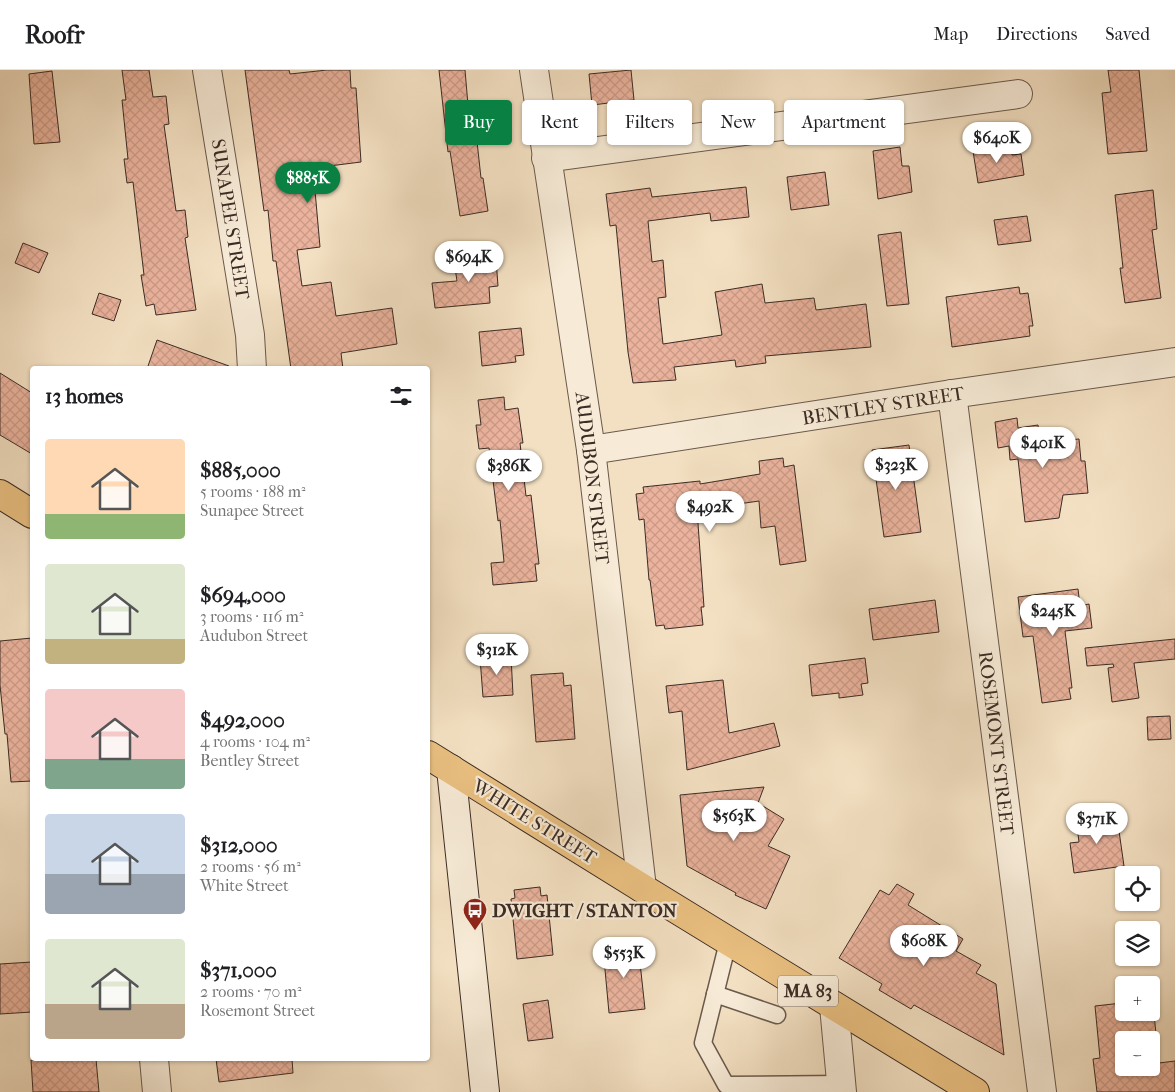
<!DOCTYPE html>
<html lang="en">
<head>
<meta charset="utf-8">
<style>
  :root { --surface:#fff; --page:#f2f2f2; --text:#202124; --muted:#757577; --line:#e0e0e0; --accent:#0b8043 }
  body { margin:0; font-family:"IM FELL French Canon",serif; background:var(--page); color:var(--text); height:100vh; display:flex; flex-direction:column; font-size:19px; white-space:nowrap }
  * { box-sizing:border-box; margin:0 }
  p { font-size:16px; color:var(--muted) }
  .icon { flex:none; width:28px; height:28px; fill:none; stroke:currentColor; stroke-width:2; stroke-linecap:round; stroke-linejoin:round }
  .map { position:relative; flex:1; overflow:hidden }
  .details { position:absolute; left:30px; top:296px; width:400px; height:695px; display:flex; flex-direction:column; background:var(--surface); border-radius:5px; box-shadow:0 1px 4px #0004 }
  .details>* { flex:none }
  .top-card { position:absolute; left:445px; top:30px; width:475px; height:45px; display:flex; gap:10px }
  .fabs { position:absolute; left:1115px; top:796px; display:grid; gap:10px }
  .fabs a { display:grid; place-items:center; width:45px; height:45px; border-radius:5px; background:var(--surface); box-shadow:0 1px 4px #0004; font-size:25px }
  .price { position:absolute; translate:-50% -42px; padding:0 11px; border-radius:18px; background:#fff; color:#222; font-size:16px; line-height:32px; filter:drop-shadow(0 1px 2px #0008) }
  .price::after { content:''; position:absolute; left:50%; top:30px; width:15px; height:11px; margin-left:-8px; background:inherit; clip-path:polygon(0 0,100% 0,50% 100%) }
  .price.on { background:var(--accent); color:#fff }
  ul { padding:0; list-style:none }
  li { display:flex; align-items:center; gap:15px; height:125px; padding:0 15px }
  li span { display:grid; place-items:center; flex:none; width:140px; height:100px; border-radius:5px; color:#555 }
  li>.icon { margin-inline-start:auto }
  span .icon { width:60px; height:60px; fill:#fffc; stroke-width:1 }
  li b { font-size:21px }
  h2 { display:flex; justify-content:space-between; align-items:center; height:60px; padding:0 15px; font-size:21px }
  .chip { padding:0 18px; border-radius:5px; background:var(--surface); box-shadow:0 1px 4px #0004; font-size:18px; line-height:45px }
  .chip.on { background:var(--accent); color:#fff }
  header { display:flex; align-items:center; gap:30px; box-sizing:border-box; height:70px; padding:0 25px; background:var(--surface); border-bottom:1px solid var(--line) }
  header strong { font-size:24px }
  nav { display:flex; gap:28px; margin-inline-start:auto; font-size:18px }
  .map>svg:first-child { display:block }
  .building { fill:url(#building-cross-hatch); stroke:#3c2c25; fill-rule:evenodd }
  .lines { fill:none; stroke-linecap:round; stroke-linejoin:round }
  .service-casing { stroke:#6a594c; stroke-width:19 }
  .minor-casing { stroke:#6a594c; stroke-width:30 }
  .tertiary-casing { stroke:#6a594c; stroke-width:30 }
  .secondary-casing { stroke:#3c2c25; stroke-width:30 }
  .primary-casing { stroke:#3c2c25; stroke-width:30 }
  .service { stroke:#f7ebd7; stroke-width:16 }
  .minor { stroke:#f7ebd7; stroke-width:28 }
  .tertiary { stroke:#f7ebd7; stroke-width:28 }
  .secondary { stroke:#f7ebd7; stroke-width:28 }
  .primary { stroke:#eac081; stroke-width:28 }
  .labels { text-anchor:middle; stroke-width:4.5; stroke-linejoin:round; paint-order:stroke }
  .shield { fill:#f7ebd7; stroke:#74655a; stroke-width:1 }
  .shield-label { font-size:18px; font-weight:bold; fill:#3c2c25 }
  .street-label { font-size:19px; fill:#3c2c25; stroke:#f7ebd7 }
  .poi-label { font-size:19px; font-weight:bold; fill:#3c2c25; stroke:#f7ebd7; text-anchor:start }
</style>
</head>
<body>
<header>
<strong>Roofr</strong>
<nav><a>Map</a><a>Directions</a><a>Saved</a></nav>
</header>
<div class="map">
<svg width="1175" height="1022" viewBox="0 0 1175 1022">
  <defs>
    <pattern id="building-cross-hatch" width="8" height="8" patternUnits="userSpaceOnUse" patternTransform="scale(1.25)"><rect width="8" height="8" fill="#ebb39d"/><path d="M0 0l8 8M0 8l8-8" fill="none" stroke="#ca9a87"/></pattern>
  </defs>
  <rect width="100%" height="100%" fill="#f3e0c2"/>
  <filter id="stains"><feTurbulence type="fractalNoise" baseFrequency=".004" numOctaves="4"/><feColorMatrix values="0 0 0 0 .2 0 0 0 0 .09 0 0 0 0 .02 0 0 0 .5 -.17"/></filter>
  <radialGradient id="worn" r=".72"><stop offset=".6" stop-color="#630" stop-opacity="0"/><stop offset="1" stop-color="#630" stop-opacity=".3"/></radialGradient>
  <!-- building -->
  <g class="building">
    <path d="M122,0H149L153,27L166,26L169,54L164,55L176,141L185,140L188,167L185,168L196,240L156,245L154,234L146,236L141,205H144L133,112L127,113L124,89H128L122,30H126Z"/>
    <path d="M245,0H289L290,4L327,0H350L351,18H356L361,92L313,98L320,177L297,180L302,216L331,212L336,246L392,238L397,274L341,283L343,299H291L276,191H273L268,140L264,141Z"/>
    <path d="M439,0H465L468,35H473L481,108H483L488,141L460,146L450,81L448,82Z"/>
    <path d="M631,0L634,30L592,35L589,4Z"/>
    <path d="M1108,0H1139L1147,81L1108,84L1102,23L1111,22Z"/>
    <path d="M52,1L60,72L34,74L29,4Z"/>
    <path d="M1011,75L1012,85L1021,84L1024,105L978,113L973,81Z"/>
    <path d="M900,77L902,96H909L912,122L878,129L873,81Z"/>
    <path d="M825,102L829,135L791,140L787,107Z"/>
    <path d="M746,117L749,147L711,151L710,143L648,151L652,192L663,190L666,227L658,228L663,274L722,265L715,222L762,214L765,233L814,228L816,240L866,234L871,277L765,286L766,293L736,297L735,290L674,297L676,310L633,313L628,282L616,155L610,156L606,124L650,118L652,127Z"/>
    <path d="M1153,120L1157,159L1152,160L1161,228L1125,233L1120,198H1123L1115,125Z"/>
    <path d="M1027,146L1031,171L998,175L994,150Z"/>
    <path d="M901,162L909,234L887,236L878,165Z"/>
    <path d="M23,173L48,183L39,203L15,193Z"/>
    <path d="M493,182L494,190L496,189L498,216L489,217L490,233L435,238L432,213L457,211L455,198L467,197L466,184Z"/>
    <path d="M1019,217L1020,224L1028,223L1033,256H1029L1030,266L952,277L946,227Z"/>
    <path d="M99,223L121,230L114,251L92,244Z"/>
    <path d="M521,258L524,285L515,286L516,292L482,296L479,262Z"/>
    <path d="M157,270L229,296V299H147Z"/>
    <path d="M0,303L32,323V384L0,365Z"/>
    <path d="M504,327L505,340L518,338L523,373H520L526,426L531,425L539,494H535L537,511L493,515L491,493L504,492L500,450L498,451L489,378L479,379L476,355H481L478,330Z"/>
    <path d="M1017,348L1018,358L1038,355L1040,373L1079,369L1081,391H1085L1088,423L1063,425L1059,448L1025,452L1018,389L1010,390L1009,376L998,378L995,352Z"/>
    <path d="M909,375L921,462L884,467L872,380Z"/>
    <path d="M783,388L784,397L794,395L806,491L780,495L775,456L761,458L759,431L697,440L704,537H701L703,555L665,559L664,555L656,556L650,510H649L644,449L639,450L636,424L644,423L643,417L700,411V414L760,404L759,391Z"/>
    <path d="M1078,519L1080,536L1089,534L1092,558L1065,561L1072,618H1069L1071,629L1042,633L1033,566L1023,567L1018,527Z"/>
    <path d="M935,530L939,562L873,570L869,539Z"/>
    <path d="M32,568V711L11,712L7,664H5L0,615V571Z"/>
    <path d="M1175,569V589L1134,593L1139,628L1112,632L1108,598L1114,597L1113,594L1087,596L1085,578Z"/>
    <path d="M511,586L513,625L483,627L480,588Z"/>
    <path d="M865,588L868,613L861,614L863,625L839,628V623L812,626L809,595Z"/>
    <path d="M563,603L564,616L571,615L575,669L536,672L531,605Z"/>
    <path d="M723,610L729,663L774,653L780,676L687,700L682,641L669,643L666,616Z"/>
    <path d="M1170,646L1171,669L1148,670L1147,647Z"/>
    <path d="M764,717L758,733L784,749L768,776L790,786L766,839L735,825L736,823L687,796L680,725Z"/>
    <path d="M1115,745L1116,755L1118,754L1124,796L1074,803L1070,773L1079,772L1076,749Z"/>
    <path d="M897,814L914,824L908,835L963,869L956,881L981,895L976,903L996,914L1004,985L914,935L911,939L879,920L882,914L839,888L880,820L889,825Z"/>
    <path d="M540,817L541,826L547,825L553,885L517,889L511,829L515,828L514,820Z"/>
    <path d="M638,874L645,939L609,943L603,878Z"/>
    <path d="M32,892V942L0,944V894Z"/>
    <path d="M548,930L553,968L528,971L523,934Z"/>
    <path d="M1122,933L1124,942H1151V934H1153L1159,993L1175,991V1022H1097L1093,989L1100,988L1095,936ZM1124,970H1151V998H1124Z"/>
    <path d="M51,989H96L99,1022H33L31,990Z"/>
    <path d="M216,989H292L293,1003L219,1012Z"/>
  </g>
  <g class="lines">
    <defs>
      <g id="service">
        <path d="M728,872L703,973L726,1015L842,1014"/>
        <path d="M715,924L777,945"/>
      </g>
      <g id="minor">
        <path d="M207,0L250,265L252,299"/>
        <path d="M546,88L1018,24"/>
        <path d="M952,324L1042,1022"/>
        <path d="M591,380L952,324L1175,292"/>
        <path d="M834,936L842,1022"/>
        <path d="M154,989L157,1022"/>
      </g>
      <path id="tertiary" d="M534,0L591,380L642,818"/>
      <path id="secondary" d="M451,699L485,1022"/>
      <g id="primary">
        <path d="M0,424L32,444"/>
        <path d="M428,685L642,818L975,1022"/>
      </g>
    </defs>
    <!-- service casing -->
    <use href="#service" class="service-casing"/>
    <!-- minor casing -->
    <use href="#minor" class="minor-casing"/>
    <!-- tertiary casing -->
    <use href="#tertiary" class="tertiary-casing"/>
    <!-- secondary casing -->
    <use href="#secondary" class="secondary-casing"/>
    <!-- primary casing -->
    <use href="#primary" class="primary-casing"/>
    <!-- service -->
    <use href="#service" class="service"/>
    <!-- minor -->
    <use href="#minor" class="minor"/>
    <!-- tertiary -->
    <use href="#tertiary" class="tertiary"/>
    <!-- secondary -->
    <use href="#secondary" class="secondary"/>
    <!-- primary -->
    <use href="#primary" class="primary"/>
  </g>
  <!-- icons -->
  <defs>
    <symbol id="bus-pin" viewBox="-11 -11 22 30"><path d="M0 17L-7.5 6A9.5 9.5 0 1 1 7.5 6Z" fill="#8f2418" stroke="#f7ebd7"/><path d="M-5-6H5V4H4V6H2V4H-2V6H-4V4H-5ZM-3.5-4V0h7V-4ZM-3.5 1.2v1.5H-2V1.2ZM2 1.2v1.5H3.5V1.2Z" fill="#fff"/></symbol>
  </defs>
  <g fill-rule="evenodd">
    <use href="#bus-pin" x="461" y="826" width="28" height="38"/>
  </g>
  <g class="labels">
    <!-- shield labels -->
    <rect class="shield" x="778" y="905.5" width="60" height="31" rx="4"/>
    <g class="shield-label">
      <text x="808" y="927">MA 83</text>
    </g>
    <!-- street labels -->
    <g class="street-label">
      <text transform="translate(231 149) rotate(81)" y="7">SUNAPEE STREET</text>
      <text transform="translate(883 335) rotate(-9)" y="7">BENTLEY STREET</text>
      <text transform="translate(593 408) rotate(83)" y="7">AUDUBON STREET</text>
      <text transform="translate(997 673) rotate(83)" y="7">ROSEMONT STREET</text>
      <text transform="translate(535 751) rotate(32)" y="7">WHITE STREET</text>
    </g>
    <!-- poi labels -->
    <g class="poi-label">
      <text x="492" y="847">DWIGHT / STANTON</text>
    </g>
  </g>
  <rect width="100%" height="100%" filter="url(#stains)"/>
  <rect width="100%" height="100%" fill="url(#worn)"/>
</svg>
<div class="fabs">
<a><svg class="icon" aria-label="locate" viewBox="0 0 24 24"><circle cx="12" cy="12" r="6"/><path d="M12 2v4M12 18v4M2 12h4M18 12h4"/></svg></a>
<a><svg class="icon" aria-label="layers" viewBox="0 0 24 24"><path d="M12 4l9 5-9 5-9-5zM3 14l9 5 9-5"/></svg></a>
<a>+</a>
<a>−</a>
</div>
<b class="price" style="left:997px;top:94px">$640K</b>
<b class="price on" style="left:308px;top:134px">$885K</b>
<b class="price" style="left:469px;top:213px">$694K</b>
<b class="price" style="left:1043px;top:399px">$401K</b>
<b class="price" style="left:896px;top:421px">$323K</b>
<b class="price" style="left:509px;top:422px">$386K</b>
<b class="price" style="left:710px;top:463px">$492K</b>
<b class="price" style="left:1053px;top:567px">$245K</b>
<b class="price" style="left:497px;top:606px">$312K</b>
<b class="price" style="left:734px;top:772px">$563K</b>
<b class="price" style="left:1097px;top:775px">$371K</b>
<b class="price" style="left:924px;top:897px">$608K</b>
<b class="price" style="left:624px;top:909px">$553K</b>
<div class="top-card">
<a class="chip on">Buy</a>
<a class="chip">Rent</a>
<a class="chip">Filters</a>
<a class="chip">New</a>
<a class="chip">Apartment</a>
</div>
<section class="details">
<h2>13 homes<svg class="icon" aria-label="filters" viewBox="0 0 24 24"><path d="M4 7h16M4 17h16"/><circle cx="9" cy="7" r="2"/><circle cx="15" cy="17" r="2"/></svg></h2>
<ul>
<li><span style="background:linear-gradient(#ffd9b3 75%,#8fb573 0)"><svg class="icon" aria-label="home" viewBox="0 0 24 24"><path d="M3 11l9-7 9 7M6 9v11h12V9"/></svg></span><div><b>$885,000</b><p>5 rooms · 188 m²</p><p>Sunapee Street</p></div></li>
<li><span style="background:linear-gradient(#dfe7d0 75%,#c2b280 0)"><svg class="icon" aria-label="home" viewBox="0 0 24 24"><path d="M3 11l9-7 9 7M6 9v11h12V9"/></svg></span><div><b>$694,000</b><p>3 rooms · 116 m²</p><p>Audubon Street</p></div></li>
<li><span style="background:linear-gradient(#f6c9c9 70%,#7fa58c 0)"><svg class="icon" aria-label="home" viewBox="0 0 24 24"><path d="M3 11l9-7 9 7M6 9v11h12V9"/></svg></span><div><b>$492,000</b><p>4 rooms · 104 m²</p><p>Bentley Street</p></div></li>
<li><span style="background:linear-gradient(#c9d6e8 60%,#9aa5b1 0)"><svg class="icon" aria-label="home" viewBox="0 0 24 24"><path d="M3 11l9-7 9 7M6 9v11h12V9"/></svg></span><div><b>$312,000</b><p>2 rooms · 56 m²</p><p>White Street</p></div></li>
<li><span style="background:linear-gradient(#dfe7d0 65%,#b9a48a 0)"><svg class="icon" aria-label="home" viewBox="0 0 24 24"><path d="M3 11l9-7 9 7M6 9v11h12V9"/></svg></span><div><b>$371,000</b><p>2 rooms · 70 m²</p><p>Rosemont Street</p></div></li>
</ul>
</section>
</div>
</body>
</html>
